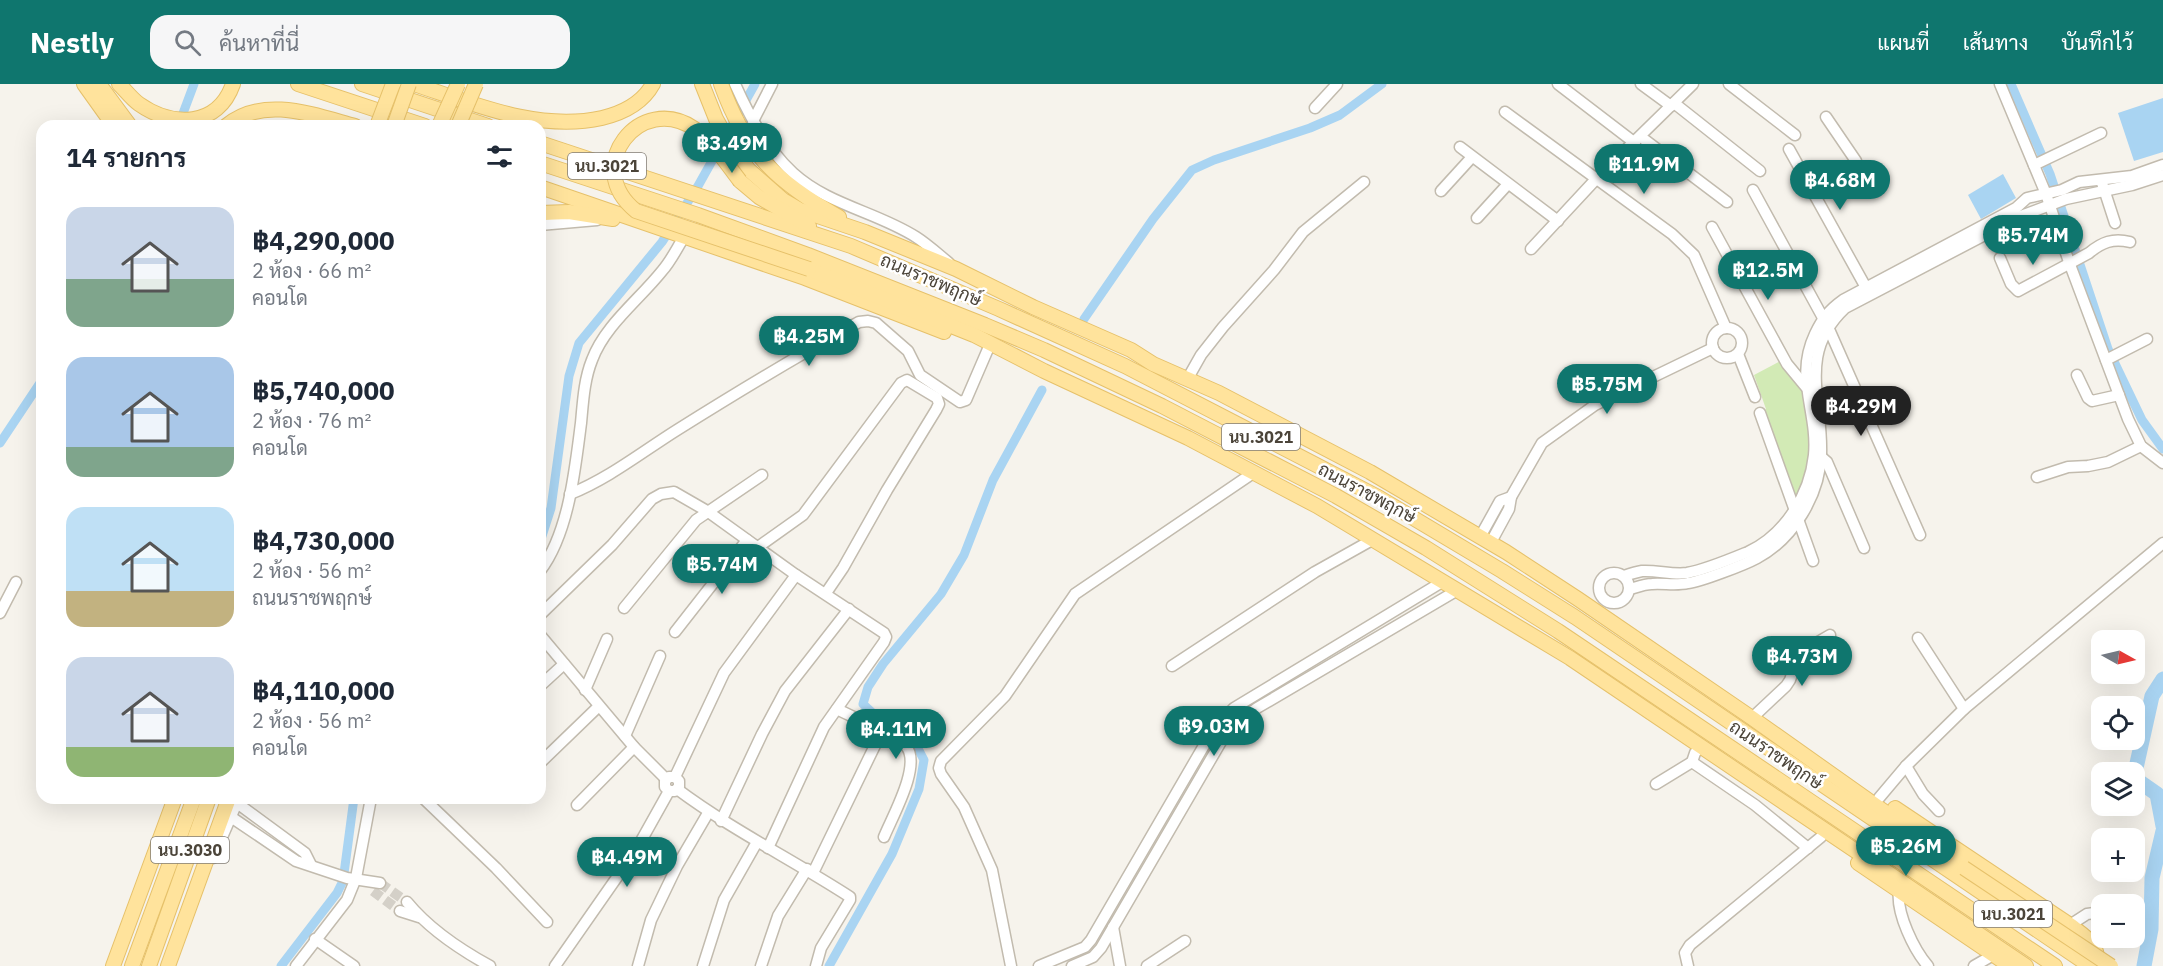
<!DOCTYPE html>
<html lang="th">
<head>
<meta charset="utf-8">
<style>
  :root { --surface:#fff; --page:#f6f6f7; --text:#1f2937; --muted:#747a83; --accent:#0f766e }
  body { margin:0; font-family:"IBM Plex Sans",Sarabun,sans-serif; background:var(--page); color:var(--text); height:100vh; display:flex; flex-direction:column; font-size:22px; white-space:nowrap }
  * { box-sizing:border-box; margin:0 }
  p { font-size:20px; color:var(--muted) }
  .icon { flex:none; width:33px; height:33px; fill:none; stroke:currentColor; stroke-width:2; stroke-linecap:round; stroke-linejoin:round }
  .map { position:relative; flex:1; overflow:hidden }
  .panel { position:absolute; left:36px; top:36px; width:510px; height:684px; display:flex; flex-direction:column; background:var(--surface); border-radius:18px; box-shadow:0 6px 24px #0002 }
  .panel>* { flex:none }
  .needle { width:39px; rotate:98deg }
  .controls { position:absolute; left:2091px; top:546px; display:grid; gap:12px }
  .controls a { display:grid; place-items:center; width:54px; height:54px; border-radius:12px; background:var(--surface); box-shadow:0 6px 24px #0002; font-size:30px }
  .price { position:absolute; translate:-50% -51px; padding:0 14px; border-radius:21px; background:var(--accent); color:#fff; font-size:20px; line-height:39px; filter:drop-shadow(0 2px 3px #0008) }
  .price::after { content:''; position:absolute; left:50%; top:36px; width:18px; height:14px; margin-left:-9px; background:inherit; clip-path:polygon(0 0,100% 0,50% 100%) }
  .price.selected { background:#222; color:#fff }
  ul { padding:0; list-style:none }
  li { display:flex; align-items:center; gap:18px; height:150px; padding:0 30px }
  li span { display:grid; place-items:center; flex:none; width:168px; height:120px; border-radius:18px; color:#555 }
  li>.icon { margin-inline-start:auto }
  span .icon { width:72px; height:72px; fill:#fffc; stroke-width:1 }
  li b { font-size:26px }
  h2 { display:flex; justify-content:space-between; align-items:center; height:72px; padding:0 30px; font-size:26px }
  header { display:flex; align-items:center; gap:36px; box-sizing:border-box; height:84px; padding:0 30px; background:var(--accent); color:#fff }
  header strong { font-size:28px }
  nav { display:flex; gap:33px; margin-inline-start:auto; font-size:21px }
  .search { width:420px; height:54px; background:var(--page); display:flex; align-items:center; gap:15px; box-sizing:border-box; padding:0 21px; border-radius:18px; color:var(--muted); font-size:22px }
  .map>svg:first-child { display:block }
  .green { fill:#d2eab5 }
  .water { fill:#a9d4f2 }
  .lines { fill:none; stroke-linecap:round; stroke-linejoin:round }
  .canal { stroke:#a9d4f2; stroke-width:9 }
  .river { stroke:#a9d4f2; stroke-width:15 }
  .minor-tunnel { stroke:#d4d0c8; stroke-width:10; stroke-dasharray:10 5; stroke-linecap:butt }
  .minor-casing { stroke:#c2bbae; stroke-width:13 }
  .major-casing { stroke:#e6c16a; stroke-width:16 }
  .minor { stroke:#fff; stroke-width:10 }
  .major { stroke:#ffe39c; stroke-width:14 }
  .major-bridge-casing { stroke:#e6c16a; stroke-width:16; stroke-linecap:butt }
  .major-bridge { stroke:#ffe39c; stroke-width:14 }
  .labels { text-anchor:middle; stroke-width:5; stroke-linejoin:round; paint-order:stroke }
  .shield { fill:#fff; stroke:#817c74; stroke-width:1.5 }
  .shield-label { font-size:16px; font-weight:bold; fill:#4b4439 }
  .street-label { font-size:18px; fill:#4b4439; stroke:#fff }
</style>
</head>
<body>
<header>
<strong>Nestly</strong>
<div class="search"><svg class="icon" aria-label="search" viewBox="0 0 24 24"><circle cx="10" cy="10" r="6"/><path d="M15 15l6 6"/></svg>ค้นหาที่นี่</div>
<nav><a>แผนที่</a><a>เส้นทาง</a><a>บันทึกไว้</a></nav>
</header>
<div class="map">
<svg width="2163" height="882" viewBox="0 0 2163 882">
  <rect width="100%" height="100%" fill="#f6f3ec"/>
  <!-- green -->
  <path class="green" d="M1784,275L1806,303L1814,370L1794,427L1760,329L1766,325L1754,291Z"/>
  <!-- water -->
  <g class="water">
    <path d="M2163,14V68L2134,77L2118,29Z"/>
    <path d="M2003,90L2016,114L1981,135L1968,111Z"/>
  </g>
  <g class="lines">
    <!-- canal -->
    <g class="canal">
      <path d="M2011,0L2050,90L2108,265L2142,336L2163,365"/>
      <path d="M179,40L194,0"/>
      <path d="M1084,235L1153,135L1192,86L1214,76L1310,44L1340,31L1382,0"/>
      <path d="M0,359L42,296"/>
      <path d="M540,458L551,424L569,292L579,259L662,158L698,102L755,0"/>
      <path d="M281,882L337,809L343,797L354,714"/>
      <path d="M829,882L892,770L919,705L924,676L912,653L878,634L863,620L868,603L883,580L941,510L964,471L993,396L1042,306"/>
    </g>
    <!-- river -->
    <g class="river">
      <path d="M2134,693L2152,612L2163,595"/>
      <path d="M2134,694L2157,710L2163,742"/>
      <path d="M2144,882L2151,845L2152,794L2163,747"/>
    </g>
    <!-- minor-tunnel -->
    <g class="minor-tunnel">
      <path d="M380,799L407,818"/>
      <path d="M373,807L400,827"/>
    </g>
    <defs>
      <g id="minor">
        <path d="M735,0C749,32 767,65 793,89C828,121 877,128 916,153C927,160 938,170 949,179"/>
        <path d="M1558,0L1635,59"/>
        <path d="M1641,0L1671,22"/>
        <path d="M1729,0L1795,51"/>
        <path d="M2000,0L2046,110L2069,178L2128,335L2141,362L2163,379"/>
        <path d="M1674,19L1760,87"/>
        <path d="M1315,24L1337,0"/>
        <path d="M1505,28L1672,150L1694,171L1726,244"/>
        <path d="M753,37L772,0"/>
        <path d="M1641,53L1727,118"/>
        <path d="M1460,63L1558,137"/>
        <path d="M1789,65L1869,209"/>
        <path d="M2034,81L2101,49"/>
        <path d="M2102,99L2115,139"/>
        <path d="M1753,106L1828,243L1920,451"/>
        <path d="M1441,107L1472,73"/>
        <path d="M1813,108L1856,81V77L1826,33"/>
        <path d="M1477,134L1508,100"/>
        <path d="M540,141L597,136"/>
        <path d="M1712,143L1787,280L1806,303"/>
        <path d="M1531,165L1597,94L1693,0"/>
        <path d="M2000,174L2011,200L2018,207L2089,169C2102,158 2113,154 2130,158"/>
        <circle cx="1727" cy="259" r="15"/>
        <path d="M1738,270L1755,313"/>
        <path d="M2106,276L2147,255"/>
        <path d="M2077,291L2088,314L2092,317L2119,311"/>
        <path d="M1188,294L1201,271L1223,243L1274,186L1303,148L1364,98"/>
        <path d="M1760,329L1813,477"/>
        <path d="M1819,371L1827,378L1864,464"/>
        <path d="M2037,393L2068,383L2088,382L2108,378L2141,362"/>
        <path d="M570,410C608,395 642,368 677,346C736,309 797,272 859,238L868,237L876,239L908,267L920,291L960,318L966,316L988,265"/>
        <path d="M1511,413L1542,359L1595,321L1713,264"/>
        <path d="M1480,453L1500,417L1511,413L1509,425L1490,460"/>
        <path d="M758,463L803,431L901,299L907,296L937,314L939,320L936,326L887,406L843,484L826,509"/>
        <path d="M540,487C569,449 575,385 581,339C583,318 584,296 592,276C605,241 639,216 662,187C671,177 677,164 684,153"/>
        <circle cx="1614" cy="504" r="15"/>
        <path d="M1624,492C1630,490 1636,488 1642,487C1657,486 1672,491 1687,489C1705,486 1731,475 1748,468C1785,451 1810,410 1814,371C1818,327 1794,294 1815,250C1822,235 1829,226 1843,216L2016,124L2027,114L2062,106L2079,98L2132,92L2163,81"/>
        <path d="M1630,505C1637,503 1645,500 1652,500C1664,499 1676,502 1688,499C1702,497 1744,481 1757,474C1793,455 1820,411 1821,370C1823,315 1797,269 1845,224L2021,132L2066,115L2132,101L2163,91"/>
        <path d="M624,524L696,436L762,391"/>
        <path d="M0,529L16,498"/>
        <path d="M540,531L612,461L652,415L661,410L674,408L707,427L796,491L884,549L886,553L884,558L824,643L768,764"/>
        <path d="M675,548L747,456"/>
        <path d="M540,551L634,663L666,695"/>
        <path d="M1918,554L1964,625"/>
        <path d="M1172,582L1315,488L1372,456"/>
        <path d="M540,602L564,580"/>
        <path d="M585,606L607,555"/>
        <path d="M837,625C852,633 896,651 906,662C922,681 892,733 884,753"/>
        <path d="M1752,634L1786,602L1790,596L1799,569L1830,551"/>
        <path d="M625,652L660,572"/>
        <path d="M1700,663L1695,669L1692,678L1755,721L1808,764"/>
        <path d="M540,679L598,623"/>
        <path d="M1906,682L1923,710L1939,727"/>
        <path d="M675,693L724,589L796,491"/>
        <path d="M1656,700L1692,678"/>
        <path d="M677,705C732,746 793,776 850,813V816L821,864L816,882"/>
        <path d="M423,714L496,784L547,838"/>
        <path d="M1879,714L1906,682L1964,625L2163,459"/>
        <path d="M237,719L305,769L311,781"/>
        <path d="M577,721L634,663"/>
        <path d="M231,733L296,777L347,794L380,799"/>
        <path d="M721,737L762,650L785,607L849,525"/>
        <path d="M213,774L239,714"/>
        <path d="M813,789L882,647"/>
        <path d="M1899,807C1896,829 1914,866 1928,882"/>
        <path d="M407,818C429,845 459,865 490,882"/>
        <path d="M400,827L419,833"/>
        <path d="M2070,841L2087,830L2102,828"/>
        <path d="M1113,843L1120,882"/>
        <path d="M315,855L354,882"/>
        <path d="M296,882L347,816L356,794L371,714"/>
        <path d="M555,882L636,766L669,707H675L679,703V697L675,693H669L665,697V703L669,707"/>
        <path d="M638,882L651,836L677,782L708,729"/>
        <path d="M703,882L724,816L757,758"/>
        <path d="M761,882L778,832L807,785"/>
        <path d="M1011,882L992,786L964,723L941,690L939,684L941,677L1005,612L1075,510L1253,389"/>
        <path d="M1039,882L1085,863L1091,856L1213,646L1234,624L1442,498"/>
        <path d="M1072,882L1093,873L1101,864L1222,656L1234,641L1257,624L1456,507"/>
        <path d="M1147,882L1185,857"/>
        <path d="M1688,882L1685,869L1690,861L1821,753"/>
        <path d="M1974,882L1988,874L1990,869"/>
      </g>
      <g id="major">
        <path d="M84,0L114,42"/>
        <path d="M99,0L130,42"/>
        <path d="M119,0C126,7 132,15 139,20C173,44 218,43 233,0"/>
        <path d="M298,0L425,42"/>
        <path d="M362,0L488,42"/>
        <path d="M414,0C474,20 538,48 602,34C623,29 642,20 653,0"/>
        <path d="M702,0L716,35L735,69L749,86L783,116L800,126L865,148L956,185L1033,223L1131,266L1153,280L1219,309L1370,388L1506,468L1578,515L1752,634L1964,784"/>
        <path d="M721,0C746,69 776,98 839,133"/>
        <path d="M226,42C263,11 314,31 355,42"/>
        <path d="M540,59L851,162L999,225L1125,282L1378,413L1502,487L1575,533L2090,882"/>
        <path d="M540,79L698,131L808,171L985,241L1044,266L1162,322L1336,412L1426,464L1558,547L2055,882"/>
        <path d="M740,97L759,113L809,142"/>
        <path d="M540,103L805,194L944,248"/>
        <path d="M540,129L569,128L613,135"/>
        <path d="M809,185L974,251L1044,287L1188,354L1317,422L1570,574L2026,882"/>
        <path d="M1895,724L2070,841C2084,852 2100,860 2097,881"/>
        <path d="M1858,779L2010,882"/>
        <path d="M113,882L175,714"/>
        <path d="M132,882L194,714"/>
        <path d="M149,882L209,714"/>
        <path d="M168,882L229,714"/>
      </g>
    </defs>
    <!-- minor casing -->
    <use href="#minor" class="minor-casing"/>
    <!-- major casing -->
    <use href="#major" class="major-casing"/>
    <!-- minor -->
    <use href="#minor" class="minor"/>
    <!-- major -->
    <use href="#major" class="major"/>
    <defs>
      <g id="major-bridge">
        <path d="M377,42L393,0"/>
        <path d="M394,42L409,0"/>
        <path d="M439,42L458,0"/>
        <path d="M458,42L476,0"/>
        <path d="M740,97C729,83 710,54 695,45C640,7 581,83 636,127L809,185"/>
        <path d="M1964,784L2111,882"/>
      </g>
    </defs>
    <!-- major-bridge casing -->
    <use href="#major-bridge" class="major-bridge-casing"/>
    <!-- major-bridge -->
    <use href="#major-bridge" class="major-bridge"/>
  </g>
  <g class="labels">
    <!-- shield labels -->
    <g class="shield">
      <rect x="568" y="69" width="78" height="26" rx="4.5"/>
      <rect x="1222" y="340" width="78" height="26" rx="4.5"/>
      <rect x="151" y="753" width="78" height="26" rx="4.5"/>
      <rect x="1974" y="817" width="78" height="26" rx="4.5"/>
    </g>
    <g class="shield-label">
      <text x="607" y="88">นบ.3021</text>
      <text x="1261" y="359">นบ.3021</text>
      <text x="190" y="772">นบ.3030</text>
      <text x="2013" y="836">นบ.3021</text>
    </g>
    <!-- street labels -->
    <g class="street-label">
      <text transform="translate(931 196) rotate(23)" y="6">ถนนราชพฤกษ์</text>
      <text transform="translate(1367 409) rotate(28)" y="6">ถนนราชพฤกษ์</text>
      <text transform="translate(1776 671) rotate(34)" y="6">ถนนราชพฤกษ์</text>
    </g>
  </g>
</svg>
<div class="controls">
<a><svg class="needle" viewBox="-14 -14 28 28"><path d="M0-13l5 13h-10z" fill="#e53935"/><path d="M0 13l5-13h-10z" fill="#747a83"/></svg></a>
<a><svg class="icon" aria-label="locate" viewBox="0 0 24 24"><circle cx="12" cy="12" r="6"/><path d="M12 2v4M12 18v4M2 12h4M18 12h4"/></svg></a>
<a><svg class="icon" aria-label="layers" viewBox="0 0 24 24"><path d="M12 4l9 5-9 5-9-5zM3 14l9 5 9-5"/></svg></a>
<a>+</a>
<a>−</a>
</div>
<b class="price" style="left:732px;top:90px">฿3.49M</b>
<b class="price" style="left:1644px;top:111px">฿11.9M</b>
<b class="price" style="left:1840px;top:127px">฿4.68M</b>
<b class="price" style="left:2033px;top:182px">฿5.74M</b>
<b class="price" style="left:1768px;top:217px">฿12.5M</b>
<b class="price" style="left:809px;top:283px">฿4.25M</b>
<b class="price" style="left:1607px;top:331px">฿5.75M</b>
<b class="price selected" style="left:1861px;top:353px">฿4.29M</b>
<b class="price" style="left:722px;top:511px">฿5.74M</b>
<b class="price" style="left:1802px;top:603px">฿4.73M</b>
<b class="price" style="left:1214px;top:673px">฿9.03M</b>
<b class="price" style="left:896px;top:676px">฿4.11M</b>
<b class="price" style="left:1906px;top:793px">฿5.26M</b>
<b class="price" style="left:627px;top:804px">฿4.49M</b>
<section class="panel">
<h2>14 รายการ<svg class="icon" aria-label="filters" viewBox="0 0 24 24"><path d="M4 7h16M4 17h16"/><circle cx="9" cy="7" r="2"/><circle cx="15" cy="17" r="2"/></svg></h2>
<ul>
<li><span style="background:linear-gradient(#c9d6e8 60%,#7fa58c 0)"><svg class="icon" aria-label="home" viewBox="0 0 24 24"><path d="M3 11l9-7 9 7M6 9v11h12V9"/></svg></span><div><b>฿4,290,000</b><p>2 ห้อง · 66 m²</p><p>คอนโด</p></div></li>
<li><span style="background:linear-gradient(#a9c7e8 75%,#7fa58c 0)"><svg class="icon" aria-label="home" viewBox="0 0 24 24"><path d="M3 11l9-7 9 7M6 9v11h12V9"/></svg></span><div><b>฿5,740,000</b><p>2 ห้อง · 76 m²</p><p>คอนโด</p></div></li>
<li><span style="background:linear-gradient(#bfe0f5 70%,#c2b280 0)"><svg class="icon" aria-label="home" viewBox="0 0 24 24"><path d="M3 11l9-7 9 7M6 9v11h12V9"/></svg></span><div><b>฿4,730,000</b><p>2 ห้อง · 56 m²</p><p>ถนนราชพฤกษ์</p></div></li>
<li><span style="background:linear-gradient(#c9d6e8 75%,#8fb573 0)"><svg class="icon" aria-label="home" viewBox="0 0 24 24"><path d="M3 11l9-7 9 7M6 9v11h12V9"/></svg></span><div><b>฿4,110,000</b><p>2 ห้อง · 56 m²</p><p>คอนโด</p></div></li>
</ul>
</section>
</div>
</body>
</html>
